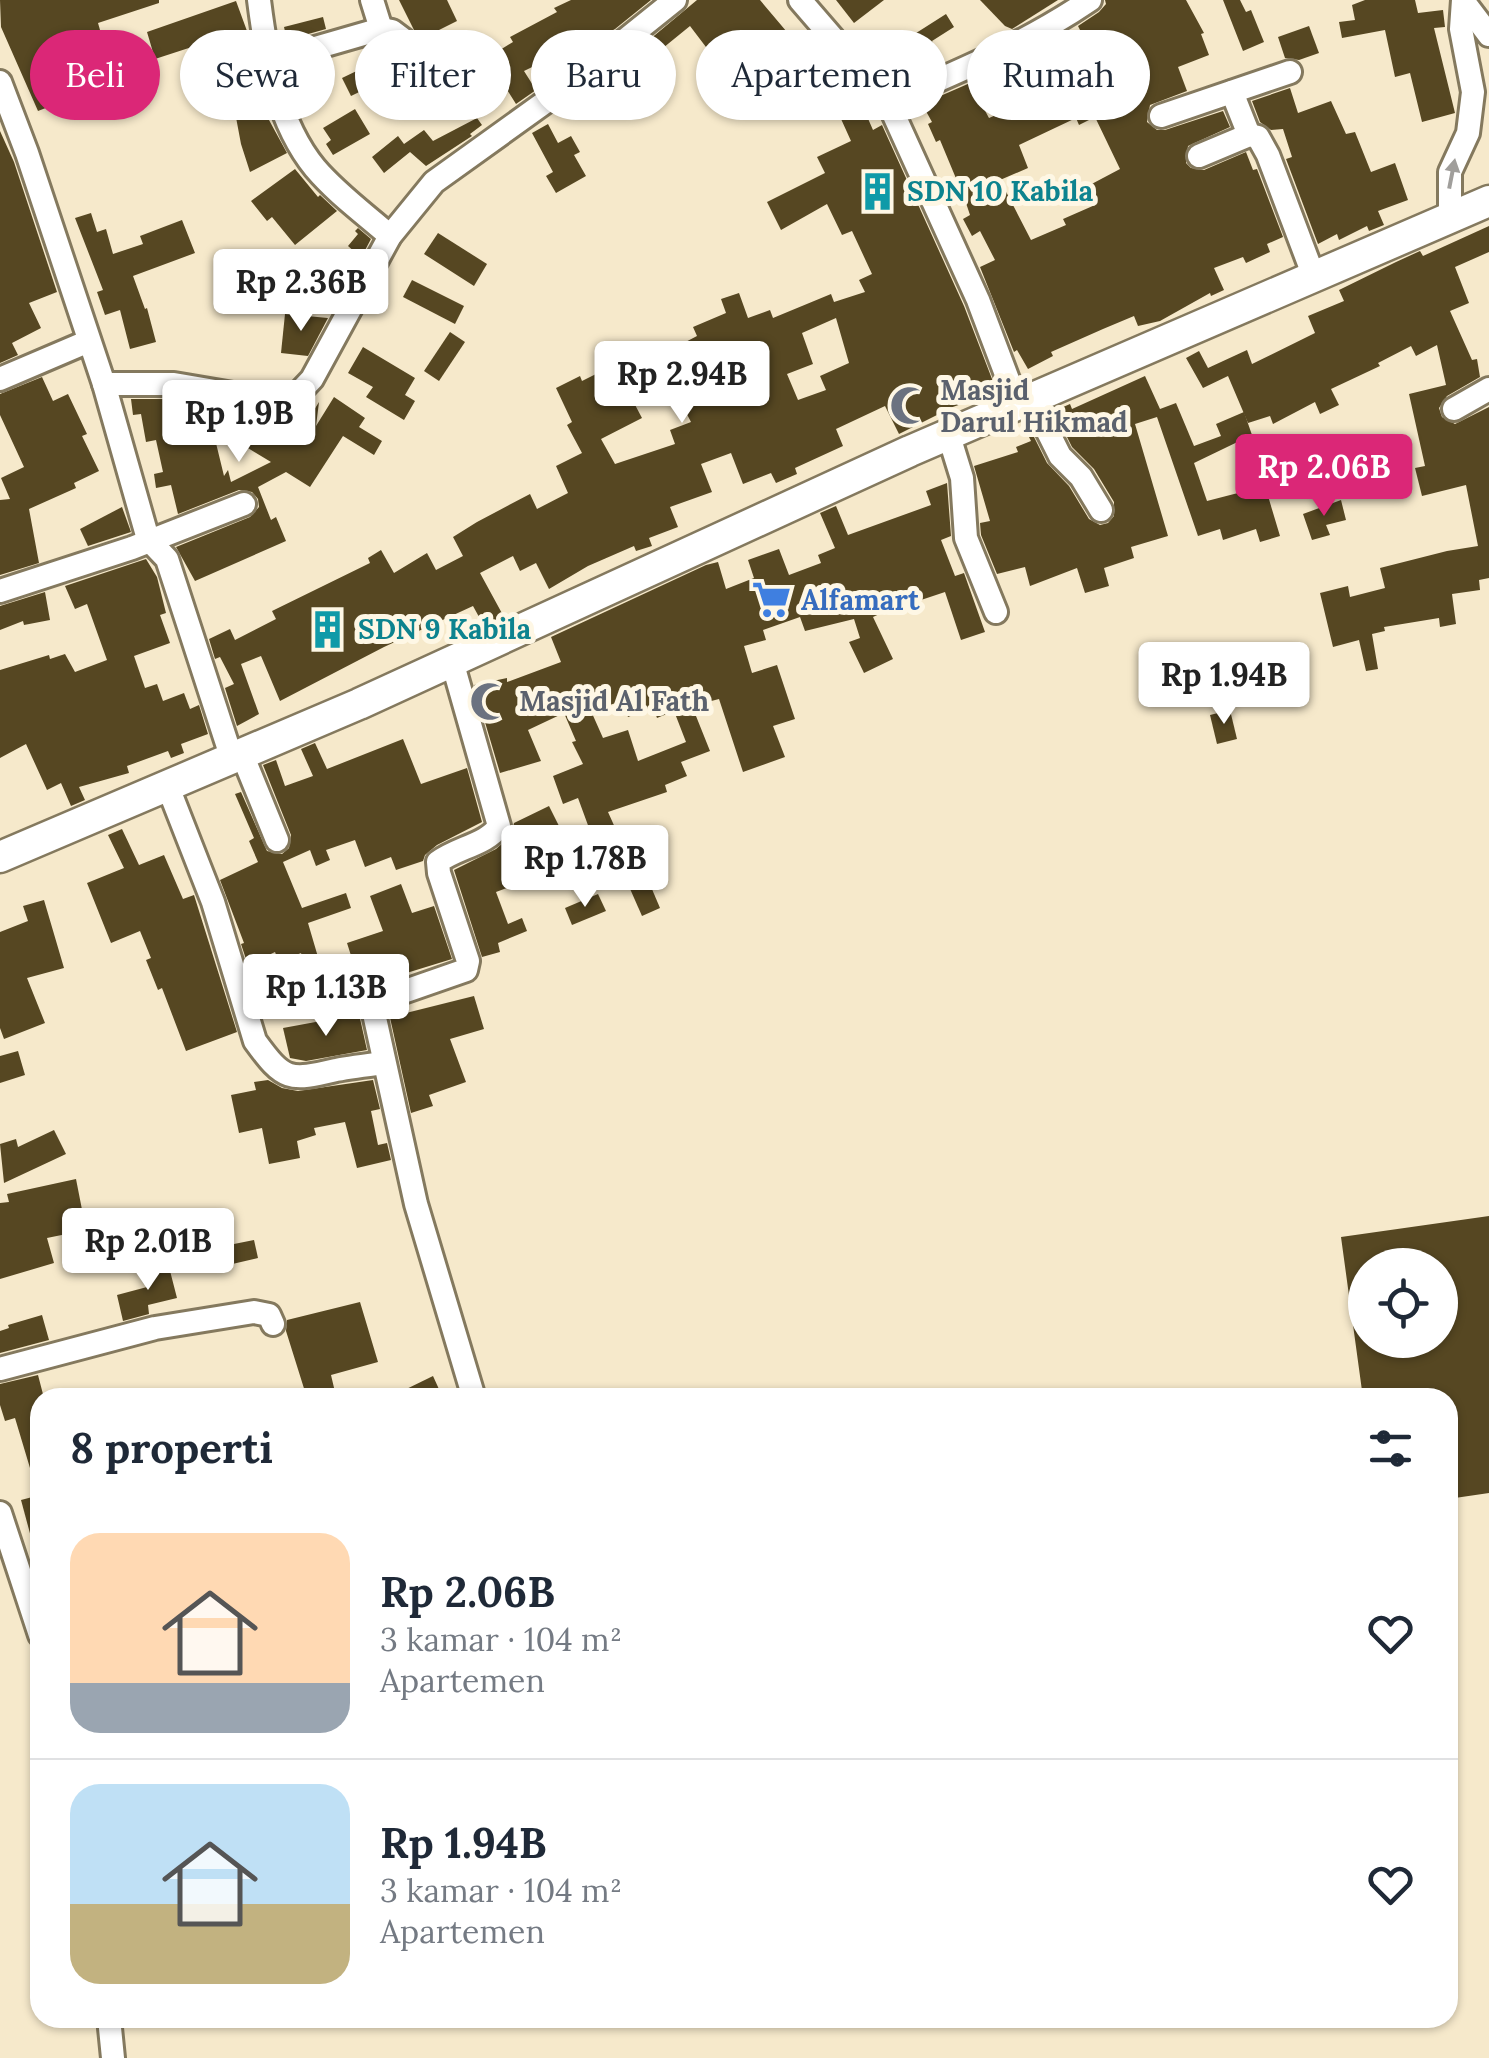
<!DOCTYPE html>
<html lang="id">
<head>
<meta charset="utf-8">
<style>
  :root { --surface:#fff; --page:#f2f2f3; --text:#1f2937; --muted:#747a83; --line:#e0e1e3; --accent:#db2777 }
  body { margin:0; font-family:Lora,serif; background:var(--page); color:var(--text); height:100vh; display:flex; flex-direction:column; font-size:38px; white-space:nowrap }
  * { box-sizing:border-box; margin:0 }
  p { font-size:32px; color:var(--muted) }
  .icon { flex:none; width:55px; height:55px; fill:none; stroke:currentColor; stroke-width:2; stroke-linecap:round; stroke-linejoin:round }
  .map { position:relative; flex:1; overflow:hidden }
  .drawer { position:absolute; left:30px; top:1388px; width:1428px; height:640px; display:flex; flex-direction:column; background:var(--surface); border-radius:30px; box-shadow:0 2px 8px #0004 }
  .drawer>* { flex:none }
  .guide { position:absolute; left:30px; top:30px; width:1430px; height:90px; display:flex; gap:20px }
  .tools { position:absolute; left:1348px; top:1248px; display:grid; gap:20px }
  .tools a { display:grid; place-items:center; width:110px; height:110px; border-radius:50%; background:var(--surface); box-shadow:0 2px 8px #0004; font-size:50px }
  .price { position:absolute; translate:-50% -85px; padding:0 22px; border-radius:10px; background:#fff; color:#222; font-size:32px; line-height:65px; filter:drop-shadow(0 2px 5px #0008) }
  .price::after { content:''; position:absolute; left:50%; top:60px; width:30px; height:22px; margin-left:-15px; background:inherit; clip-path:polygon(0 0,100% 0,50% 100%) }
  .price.on { background:var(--accent); color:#fff }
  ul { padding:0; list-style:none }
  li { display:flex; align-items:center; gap:30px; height:250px; padding:0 40px }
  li+li { border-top:2px solid var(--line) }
  li span { display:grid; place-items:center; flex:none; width:280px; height:200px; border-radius:30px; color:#555 }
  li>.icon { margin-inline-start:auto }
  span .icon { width:120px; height:120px; fill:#fffc; stroke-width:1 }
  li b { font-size:42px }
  h2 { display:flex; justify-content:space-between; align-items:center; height:120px; padding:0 40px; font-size:42px }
  .pill { padding:0 35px; border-radius:45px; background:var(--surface); box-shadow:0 2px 8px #0004; font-size:35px; line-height:90px }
  .pill.on { background:var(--accent); color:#fff }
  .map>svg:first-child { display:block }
  .building { fill:#564722; fill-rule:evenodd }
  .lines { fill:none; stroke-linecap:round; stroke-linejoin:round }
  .minor-casing { stroke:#84795e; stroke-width:28 }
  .secondary-casing { stroke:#84795e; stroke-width:35 }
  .minor { stroke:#fff; stroke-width:22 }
  .secondary { stroke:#fff; stroke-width:30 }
  .oneway { fill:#a09e9b }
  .labels { text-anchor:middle; stroke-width:10; stroke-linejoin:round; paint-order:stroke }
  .culture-label { font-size:28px; font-weight:bold; fill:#0d838f; stroke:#fef7e5; text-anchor:start }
  .worship-label { font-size:28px; font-weight:bold; fill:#5b616d; stroke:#fef7e5; text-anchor:start }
  .shop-label { font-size:28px; font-weight:bold; fill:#366cbe; stroke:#fef7e5; text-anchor:start }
</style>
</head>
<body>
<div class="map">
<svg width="1489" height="2058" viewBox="0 0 1489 2058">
  <rect width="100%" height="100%" fill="#f6e9cb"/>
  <!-- building -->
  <g class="building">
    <path d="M0,0H159V3L98,23L100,30L65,44L84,93L38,111L1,27Z"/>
    <path d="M399,0H447L457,21L419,40Z"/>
    <path d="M571,0H651L615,29L587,44L590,49L568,67L561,53L524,71L536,90L516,104L504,85L460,105L453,92L473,76L470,72L489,62L487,58L513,42L510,37L557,12L554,8Z"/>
    <path d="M697,0H760L792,38L797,33L823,61L786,95L758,61L742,75L716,45L709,51L690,26L647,61L637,50Z"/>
    <path d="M836,0H884L854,23Z"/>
    <path d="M980,0H1058L1012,29L1005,26Z"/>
    <path d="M1105,0H1186L1204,33L1201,34L1209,55L1178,67L1187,91L1150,105L1147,122L1157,130H1165L1223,111L1230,127L1188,146L1186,163L1191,168L1204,170L1246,152L1253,170L1257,169L1283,237L1267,244L1270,252L1246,263L1243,257L1214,268L1224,290L1211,296L1210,293L1160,321L1138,326L1134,316L1103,329L1051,352L1053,356L1028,369L1017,350L1014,352L980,267L995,260L980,231L972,236L963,219L970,215L965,200L940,140L936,142L928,124L932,122L922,104L970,83L989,118L1021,104L1002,68L1040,48L1054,75L1039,83L1051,110L1090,93L1085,83L1102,74L1078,26L1099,12L1106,4ZM1095,117L1120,169L1086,187L1095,205L1063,219L1066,225L1031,240L1000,180L1028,168L1019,145L1076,118L1079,125Z"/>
    <path d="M1223,0H1240L1246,12L1251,10L1264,42L1243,51Z"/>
    <path d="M1365,0H1415L1418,13L1443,10L1445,27L1434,28L1455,113L1422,122L1410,73L1395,77L1385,30L1342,38L1339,22L1355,20L1352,5Z"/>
    <path d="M236,1L247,31L199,48L198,45L155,59L147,32Z"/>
    <path d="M946,14L954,27L932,41L939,56L924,64L917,51L888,69L880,56Z"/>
    <path d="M323,17L326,29L287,40L284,27Z"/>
    <path d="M1309,26L1319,53L1299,60L1285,58L1278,37Z"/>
    <path d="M390,48L401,55L420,94L393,107L380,82L351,96L342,78L367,66L364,60Z"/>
    <path d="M255,67L269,120L287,153L250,172L241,144L232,96L225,98L221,84L239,77L237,72Z"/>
    <path d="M1290,88L1298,113L1331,101L1346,134L1355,132L1371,172L1395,163L1408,200L1378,211L1384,225L1369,231L1367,226L1339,240L1337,234L1318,244L1286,159L1292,157L1283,129L1271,130L1260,122L1252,101Z"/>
    <path d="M855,89L873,130L882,125L964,306L997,392L938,412L939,414L899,434L885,406L836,429L843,446L795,468L797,474L776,483L771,473L743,484L731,453L701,464L712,492L670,507L678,527L649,538L652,546L636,551L634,546L588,566L549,589L536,563L520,571L513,556L480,573L504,617L484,626L473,606L384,647L280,701L261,656L241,664L259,714L237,726L225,688L234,684L220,657L215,659L209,639L230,629L235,640L276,619L272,611L370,563L368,558L381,550L394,573L427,553L436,570L463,556L453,537L477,522L530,494L537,509L568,493L556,466L582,453L567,425L572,422L556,388L580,376L582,381L614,365L642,418L601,439L615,464L675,444L670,430L691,422L657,357L697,336L693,327L726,313L721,299L739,293L748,318L770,310L773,318L831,294L834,302L865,292L859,280L872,274L852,231L842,235L827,204L781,230L767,202L825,173L817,157L851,141L832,99ZM836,318L849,363L820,376L826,390L798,400L787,374L813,364L802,333Z"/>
    <path d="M355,109L370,134L333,155L326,144L331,140L323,128Z"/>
    <path d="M477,118L482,125L470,134L472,136L426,166L410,152L384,173L372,157L398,136L404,144L424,130L433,141Z"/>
    <path d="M548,124L558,143L571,136L580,152L574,155L586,176L556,193L546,176L553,172L532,133Z"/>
    <path d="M0,131L14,162L57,292L29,303L41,328L12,343L18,355L0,363Z"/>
    <path d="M295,169L318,197L320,195L337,211L295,245L272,217L267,221L251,201Z"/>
    <path d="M91,213L97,232L106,229L113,254L143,244L140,236L182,220L195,253L133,276L145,309L147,308L156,342L130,349L120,310L105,315L97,292L103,290L75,218Z"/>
    <path d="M1489,226V252L1455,267L1469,303L1450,311L1472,360L1477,359L1480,377L1447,396L1439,408L1442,417L1455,424L1489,407V578L1479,580L1480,590L1452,594L1456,624L1440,627L1439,618L1384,627L1385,631L1372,634L1378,669L1366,671L1359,640L1333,647L1320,593L1348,586L1350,597L1385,588L1380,568L1447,551L1478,546L1466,485L1422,496L1415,468L1425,466L1409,394L1446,385L1437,345L1416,356L1411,346L1378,363L1380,366L1331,389L1339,405L1320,414L1315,402L1273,424L1270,416L1248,423L1228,376L1203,388L1186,358L1199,351L1208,368L1247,350L1252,364L1315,333L1308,316L1344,301L1339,290L1396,262L1420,251L1423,256Z"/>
    <path d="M358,228L371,239L348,282L341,278L356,253L348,246L358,234L355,231Z"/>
    <path d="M438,233L487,264L474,286L424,254Z"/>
    <path d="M243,265L269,270L262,297L237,291Z"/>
    <path d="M412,280L464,306L455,324L403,297Z"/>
    <path d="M285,314L328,318L308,356L281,353Z"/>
    <path d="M450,332L465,342L439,381L424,371Z"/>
    <path d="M363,347L415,378L405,395L415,401L404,420L366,397L373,387L348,373Z"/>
    <path d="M1145,376L1160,409L1176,403L1194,446L1221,436L1216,424L1244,412L1252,435L1194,463L1207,501L1265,486L1280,536L1260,542L1256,529L1223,540L1220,529L1198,536L1157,417L1135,424L1168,536L1131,547L1134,558L1104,568L1109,586L1085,593L1077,568L1030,586L1025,567L997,574L981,535L980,523L990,521L974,466L1018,452L1016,447L1031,441L1029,437L1033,435L1047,463L1069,486L1089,519L1100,525L1108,523L1114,516V502L1094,469L1072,447L1054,411L1070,404L1072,409Z"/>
    <path d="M42,377L53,401L68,394L87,434L82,436L99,471L74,483L76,488L29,509L39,563L0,575V500L10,499L1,478L24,467L0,415V394Z"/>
    <path d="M334,397L365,418L359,427L382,441L374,455L343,436L310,487L286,472L258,487L271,520L276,517L286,541L195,581L176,547L250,517L259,507L258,499L252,492L239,490L178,514L171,485L156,488L154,474L163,472L156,440L146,442L141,414L133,415L131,399H173L276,417L289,414L306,423L319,402L316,426ZM207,406L252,430L243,445L271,462L231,482L228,470L224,476Z"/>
    <path d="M947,483L951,536L941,540L955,576L964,573L985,632L961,640L945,592L918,601L916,597L873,617L893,659L864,673L849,642L860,638L854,619L805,631L800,617L763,630L766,640L744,646L752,673L777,665L795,719L773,726L785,757L743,772L719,699L692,706L710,751L681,762L687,776L665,785L667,792L608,812L626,852L607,860L606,856L559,876L558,873L535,882L534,878L496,892L508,924L522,918L527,931L498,943L500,952L482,957L454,870L496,849L511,836L514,823L549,806L565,838L589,828L578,798L563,804L553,776L583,764L572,742L576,741L564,713L528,730L541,761L500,773L474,685L507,678V682L561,662L551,637L706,565L718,562L726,589L754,578L748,560L779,549L789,575L821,563L818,555L835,548L820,513L836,506L848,535L931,505L926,491ZM622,701L628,717L653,707L657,718L674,711L686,742L638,761L628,730L603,738L591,711Z"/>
    <path d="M1341,500L1346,520L1326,525L1330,535L1312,540L1303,514Z"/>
    <path d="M122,507L131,532L88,546L80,529Z"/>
    <path d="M146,559L157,577L166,613L160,615L170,643L134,656L145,688L157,684L163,701L184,693L190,709L199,705L208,734L181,744L184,753L171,758L168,751L127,766L129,773L79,787L85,800L71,806L61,783L47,790L26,744L0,758V670L49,655L50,659L65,654L75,672L107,660L87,604L75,609L65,586Z"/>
    <path d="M45,592L50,620L24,625L23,621L0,630V606Z"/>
    <path d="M1230,710L1237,739L1217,744L1210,715Z"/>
    <path d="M403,739L421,784L467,768L482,822L437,845L425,855L423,861L396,870L391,857L365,867L355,840L326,850L330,860L316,866L310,850L283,862L302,908L346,893L351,908L308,923L328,991L313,995L301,953L279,962L275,952L248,965L241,944L244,943L220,880L258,862L249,841L254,838L235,794L241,792L267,851L282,854L289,848L291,835L263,765L276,760L285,786L313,776L301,749L315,743L327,769Z"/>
    <path d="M122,829L139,865L164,855L183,899L194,895L237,1032L186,1051L162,988L158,990L146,960L151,958L140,931L111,943L87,883L124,868L108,835Z"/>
    <path d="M646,875L660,908L642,916L627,882Z"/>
    <path d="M401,884L412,913L434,906L452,959L361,987L347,943L383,931L370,896Z"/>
    <path d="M598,894L606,911L572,925L565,908Z"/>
    <path d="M44,900L64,968L27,978L45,1023L4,1039L0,1028V932L28,921L23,906Z"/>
    <path d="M474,996L484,1029L450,1039L466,1082L429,1095L433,1106L411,1113L389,1013L400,1009L402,1014Z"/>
    <path d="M359,1014L367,1050L306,1061L290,1058L283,1028Z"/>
    <path d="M18,1051L25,1075L0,1083V1056Z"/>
    <path d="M268,1080L282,1088L298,1091L373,1080L380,1109L371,1111L378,1145L387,1143L391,1160L357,1168L345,1122L314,1128L316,1135L297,1141L300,1158L269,1164L262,1128L239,1133L231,1095L256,1090L254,1082Z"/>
    <path d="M54,1130L66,1154L4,1183L0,1144L16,1139L18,1147Z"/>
    <path d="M76,1179L86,1230L47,1238L54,1263L0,1279V1203L9,1202L7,1194Z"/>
    <path d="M1489,1216V1493L1448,1499V1398H1363L1341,1237ZM1365,1265H1440V1340H1365Z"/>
    <path d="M254,1240L258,1258L228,1265L224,1246Z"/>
    <path d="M168,1263L177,1298L148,1305L149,1314L123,1321L117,1295L147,1287L143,1269Z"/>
    <path d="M360,1302L378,1362L331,1375L335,1392L307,1398L286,1331L287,1320Z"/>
    <path d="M42,1315L49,1340L0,1353V1331L9,1328L8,1325Z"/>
    <path d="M38,1375L44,1398H40V1488H36L15,1418L5,1421L0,1405V1384Z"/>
    <path d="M433,1376L443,1398H388Z"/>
    <path d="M40,1495V1552H35L21,1500Z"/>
  </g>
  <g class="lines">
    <defs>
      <g id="minor">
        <path d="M259,0C266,57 278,123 315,168C337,194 365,214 390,236"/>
        <path d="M372,0L381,29"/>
        <path d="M800,0L888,102"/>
        <path d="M1464,2L1489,35"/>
        <path d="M270,61L381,29L392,31L404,40"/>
        <path d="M0,82L27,153L104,384L148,539L167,559L232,759"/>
        <path d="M1232,92L1249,135"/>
        <path d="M1161,116L1290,72"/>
        <path d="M1199,156L1249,135L1258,137L1268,155L1314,277"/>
        <path d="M1450,219V172L1468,133L1473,92L1461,29L1463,0"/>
        <path d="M0,379L89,341"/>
        <path d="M104,384H174L279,402L295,397L312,379L390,236L434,182L569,85L675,0"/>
        <path d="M1032,400L1060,456L1081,477L1101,510"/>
        <path d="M1018,406L978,300L888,102C958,72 1027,43 1090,0"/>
        <path d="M1454,409L1489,389"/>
        <path d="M949,436L962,478L966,538L996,612"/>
        <path d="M0,591L132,548L244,504"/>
        <path d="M452,661L499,826C488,844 456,848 438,862L439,873L468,961L466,970L374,1002L373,1009L416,1204L474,1398"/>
        <path d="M242,754L277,840"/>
        <path d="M168,787L213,902L255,1041C284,1081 289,1081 336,1070C352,1067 368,1065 384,1063"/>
        <path d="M0,1369L155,1328L254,1312L269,1315L273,1324"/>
        <path d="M0,1513L40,1635"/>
        <path d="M109,2018L113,2058"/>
      </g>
      <path id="secondary" d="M0,857L359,704L910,451L1489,201"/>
    </defs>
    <!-- minor casing -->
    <use href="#minor" class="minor-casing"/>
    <!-- secondary casing -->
    <use href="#secondary" class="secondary-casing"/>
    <!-- minor -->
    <use href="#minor" class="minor"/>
    <!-- secondary -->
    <use href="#secondary" class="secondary"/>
  </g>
  <!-- one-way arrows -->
  <defs><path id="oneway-solid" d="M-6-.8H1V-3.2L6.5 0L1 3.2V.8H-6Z" transform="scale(2.5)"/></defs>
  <use class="oneway" href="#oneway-solid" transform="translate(1452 174) rotate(-79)"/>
  <!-- icons -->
  <defs>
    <symbol id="building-bare" viewBox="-9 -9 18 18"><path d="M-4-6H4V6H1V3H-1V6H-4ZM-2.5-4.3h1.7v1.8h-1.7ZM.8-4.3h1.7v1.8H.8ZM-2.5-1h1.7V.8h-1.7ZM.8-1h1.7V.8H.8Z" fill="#0f9aa8" stroke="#fef7e5" stroke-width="2.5" paint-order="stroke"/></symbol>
    <symbol id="mosque-bare" viewBox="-9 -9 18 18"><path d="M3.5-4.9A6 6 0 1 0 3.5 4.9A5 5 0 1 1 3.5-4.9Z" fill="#6b7280" stroke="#fef7e5" stroke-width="2.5" paint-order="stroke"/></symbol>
    <symbol id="supermarket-bare" viewBox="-9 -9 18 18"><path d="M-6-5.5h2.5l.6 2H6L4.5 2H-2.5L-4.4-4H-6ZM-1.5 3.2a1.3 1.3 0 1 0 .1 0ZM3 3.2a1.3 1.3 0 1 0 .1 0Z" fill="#3f7fe0" stroke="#fef7e5" stroke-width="2.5" paint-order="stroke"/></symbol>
  </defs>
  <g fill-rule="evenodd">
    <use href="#building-bare" x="850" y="164" width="55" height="55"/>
    <use href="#mosque-bare" x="882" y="378" width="55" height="55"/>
    <use href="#supermarket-bare" x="744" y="572" width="55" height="55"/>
    <use href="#building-bare" x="300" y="602" width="55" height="55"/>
    <use href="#mosque-bare" x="462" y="674" width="55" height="55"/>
  </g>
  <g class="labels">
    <!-- culture labels -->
    <g class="culture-label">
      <text x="907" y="201">SDN 10 Kabila</text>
      <text x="358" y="639">SDN 9 Kabila</text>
    </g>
    <!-- worship labels -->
    <g class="worship-label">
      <text x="940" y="400">Masjid<tspan x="940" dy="32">Darul Hikmad</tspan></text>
      <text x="519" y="711">Masjid Al Fath</text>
    </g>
    <!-- shop labels -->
    <g class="shop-label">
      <text x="801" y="610">Alfamart</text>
    </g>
  </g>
</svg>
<div class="tools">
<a><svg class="icon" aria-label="locate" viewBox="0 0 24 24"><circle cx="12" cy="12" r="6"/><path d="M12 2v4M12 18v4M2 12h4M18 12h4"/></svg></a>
</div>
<b class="price" style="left:301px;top:334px">Rp 2.36B</b>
<b class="price" style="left:682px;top:426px">Rp 2.94B</b>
<b class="price" style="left:239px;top:465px">Rp 1.9B</b>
<b class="price on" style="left:1324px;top:519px">Rp 2.06B</b>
<b class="price" style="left:1224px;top:727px">Rp 1.94B</b>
<b class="price" style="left:585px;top:910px">Rp 1.78B</b>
<b class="price" style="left:326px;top:1039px">Rp 1.13B</b>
<b class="price" style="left:148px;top:1293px">Rp 2.01B</b>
<div class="guide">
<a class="pill on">Beli</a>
<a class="pill">Sewa</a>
<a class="pill">Filter</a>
<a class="pill">Baru</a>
<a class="pill">Apartemen</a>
<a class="pill">Rumah</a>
</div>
<section class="drawer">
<h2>8 properti<svg class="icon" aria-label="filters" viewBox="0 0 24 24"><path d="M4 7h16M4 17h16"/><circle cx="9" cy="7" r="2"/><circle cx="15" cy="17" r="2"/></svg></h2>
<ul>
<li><span style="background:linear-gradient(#ffd9b3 75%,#9aa5b1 0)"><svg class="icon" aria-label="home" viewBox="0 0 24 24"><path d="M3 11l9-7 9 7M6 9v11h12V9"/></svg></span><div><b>Rp 2.06B</b><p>3 kamar · 104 m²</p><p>Apartemen</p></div><svg class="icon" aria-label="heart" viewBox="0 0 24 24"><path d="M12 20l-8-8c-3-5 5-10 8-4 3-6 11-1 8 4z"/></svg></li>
<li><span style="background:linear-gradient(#bfe0f5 60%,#c2b280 0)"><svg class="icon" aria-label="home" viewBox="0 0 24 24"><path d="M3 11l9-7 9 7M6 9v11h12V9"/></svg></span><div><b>Rp 1.94B</b><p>3 kamar · 104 m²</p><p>Apartemen</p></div><svg class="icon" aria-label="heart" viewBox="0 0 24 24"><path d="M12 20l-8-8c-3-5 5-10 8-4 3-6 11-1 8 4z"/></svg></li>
</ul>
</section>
</div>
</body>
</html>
